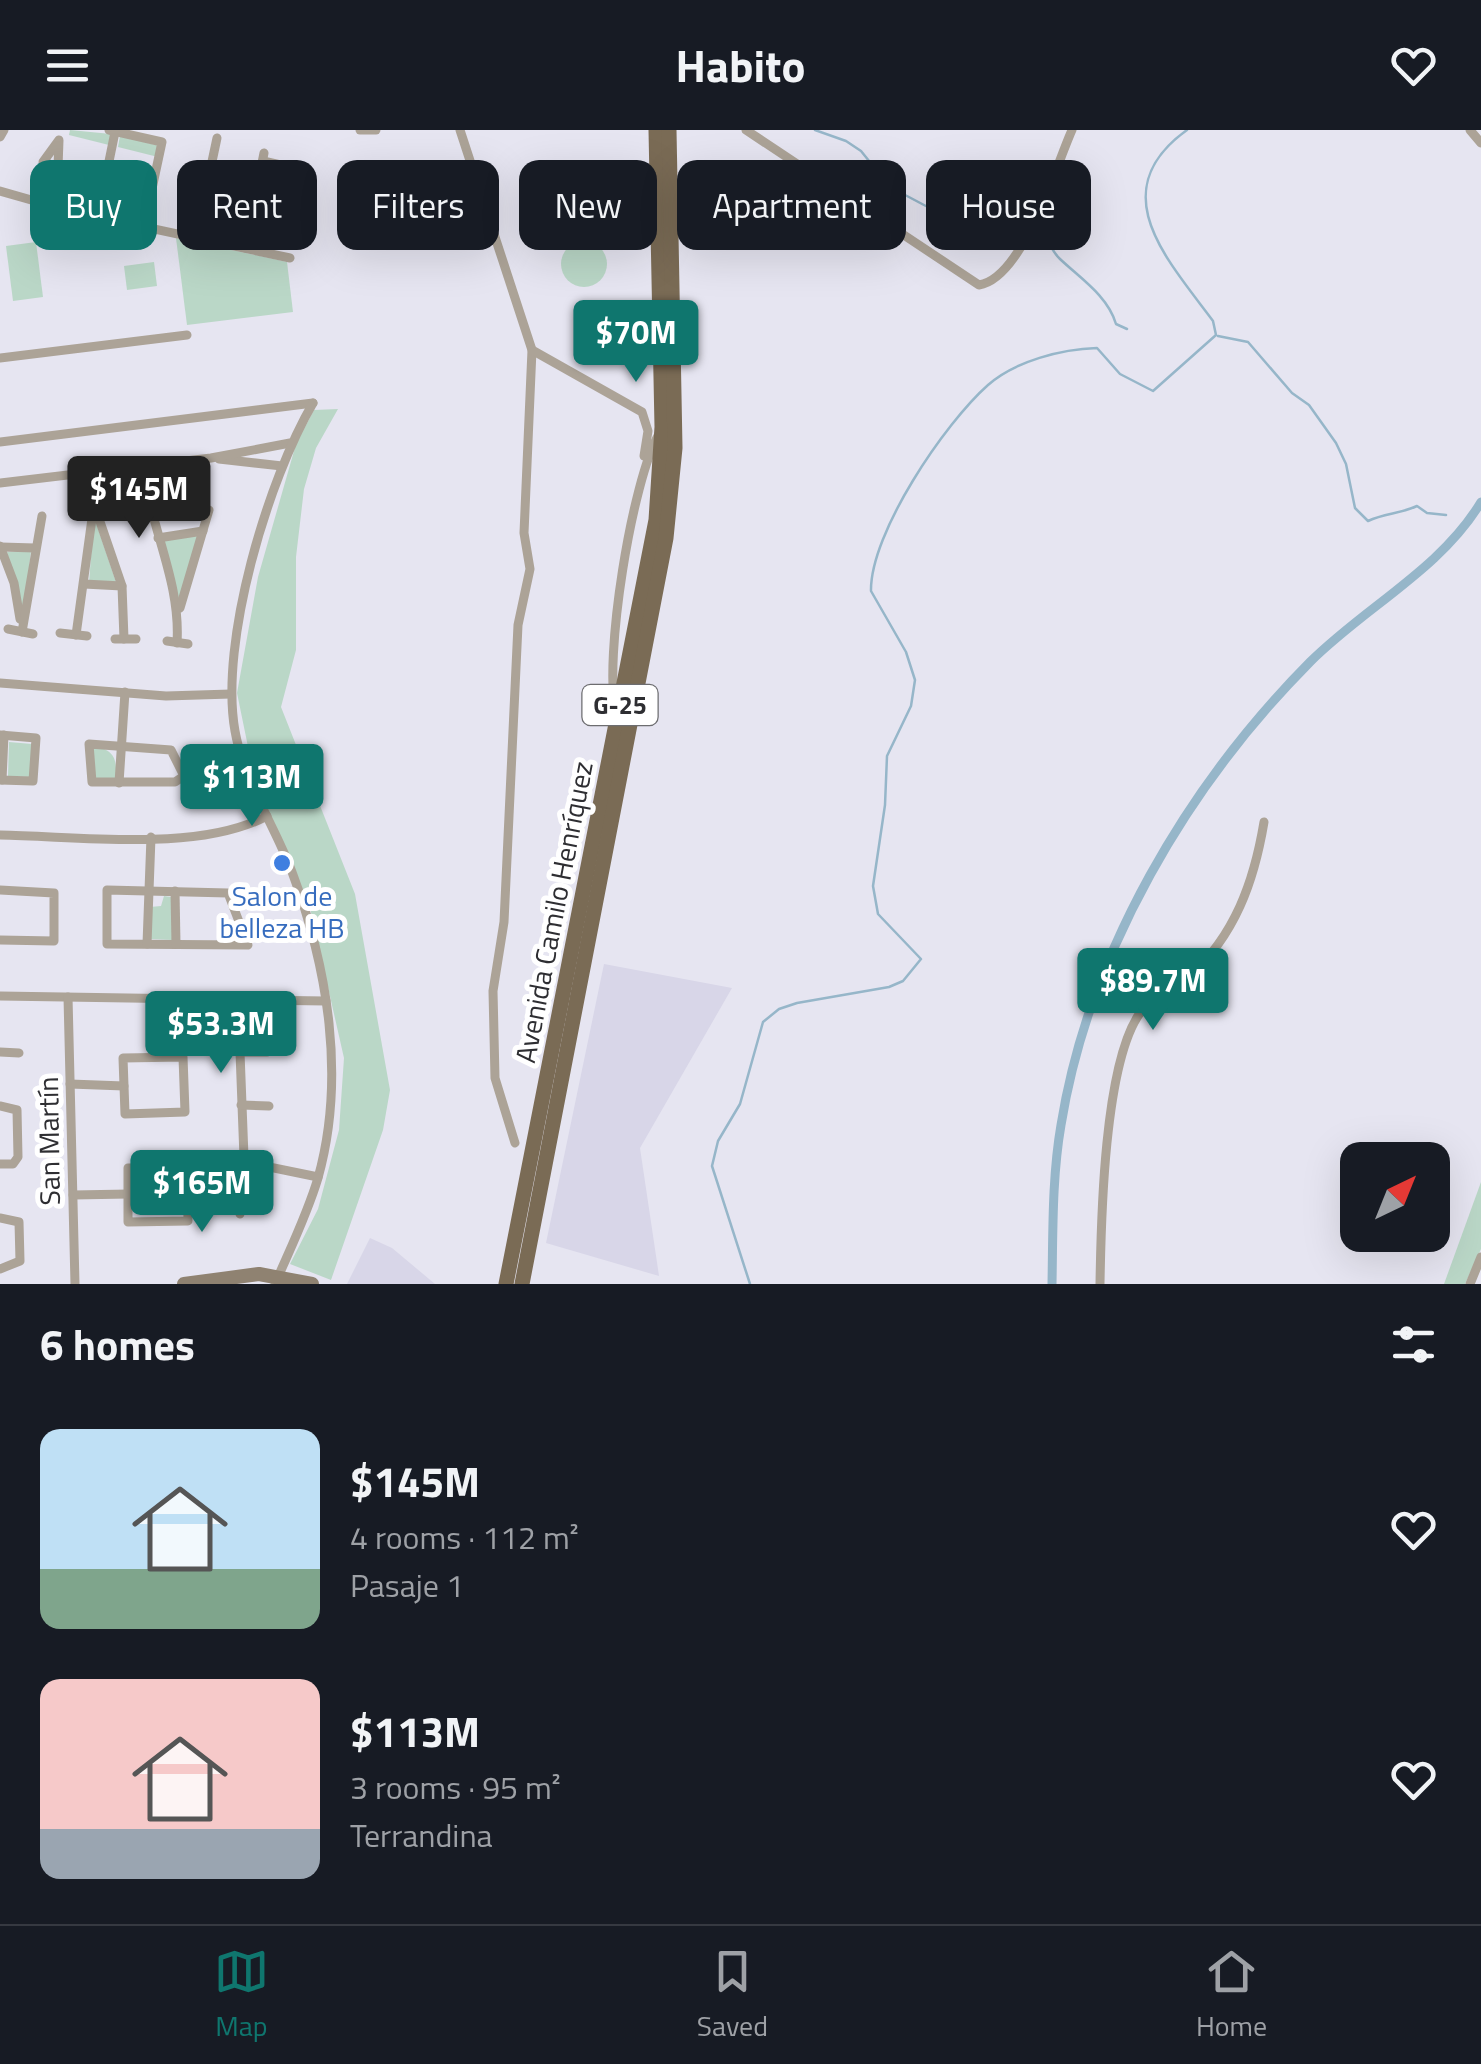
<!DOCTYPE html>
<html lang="en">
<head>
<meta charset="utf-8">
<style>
  :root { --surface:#171b24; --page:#20242c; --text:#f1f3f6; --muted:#9ea1a6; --line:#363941; --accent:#0f766e }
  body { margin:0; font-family:"Titillium Web",sans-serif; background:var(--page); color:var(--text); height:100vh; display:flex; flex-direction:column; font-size:38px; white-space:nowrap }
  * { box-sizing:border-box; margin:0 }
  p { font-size:32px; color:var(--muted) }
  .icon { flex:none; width:55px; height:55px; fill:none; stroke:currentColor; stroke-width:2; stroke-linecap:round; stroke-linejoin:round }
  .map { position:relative; height:1154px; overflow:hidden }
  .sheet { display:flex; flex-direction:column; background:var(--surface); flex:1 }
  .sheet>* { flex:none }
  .guide { position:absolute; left:30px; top:30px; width:1422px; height:90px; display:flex; gap:20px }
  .needle { width:65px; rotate:43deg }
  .tools { position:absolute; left:1340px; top:1012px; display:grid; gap:20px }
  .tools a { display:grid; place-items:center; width:110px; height:110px; border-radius:20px; background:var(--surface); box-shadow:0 10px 40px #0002; font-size:50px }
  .price { position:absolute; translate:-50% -85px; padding:0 22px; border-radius:10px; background:var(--accent); color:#fff; font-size:32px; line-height:65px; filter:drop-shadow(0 2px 5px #0008) }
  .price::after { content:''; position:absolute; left:50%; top:60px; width:30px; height:22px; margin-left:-15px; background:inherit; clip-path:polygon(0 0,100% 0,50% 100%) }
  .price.on { background:#222; color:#fff }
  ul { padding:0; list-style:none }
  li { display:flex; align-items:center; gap:30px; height:250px; padding:0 40px }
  li span { display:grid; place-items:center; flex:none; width:280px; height:200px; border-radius:20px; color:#555 }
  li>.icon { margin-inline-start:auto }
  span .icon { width:120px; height:120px; fill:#fffc; stroke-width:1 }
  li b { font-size:42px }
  h2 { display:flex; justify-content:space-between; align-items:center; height:120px; padding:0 40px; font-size:42px }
  .pill { padding:0 35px; border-radius:20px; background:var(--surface); box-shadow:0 10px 40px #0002; font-size:35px; line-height:90px }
  .pill.on { background:var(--accent); color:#fff }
  header { display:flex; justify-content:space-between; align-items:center; height:130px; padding:0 40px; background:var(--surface); font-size:45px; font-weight:700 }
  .tabs { display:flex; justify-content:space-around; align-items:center; height:140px; border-top:2px solid var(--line); background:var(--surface); font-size:28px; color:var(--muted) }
  .tabs a { display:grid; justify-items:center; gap:5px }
  .tabs .on { color:var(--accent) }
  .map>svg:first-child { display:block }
  .built { fill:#d8d6e8 }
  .green { fill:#bad7c7 }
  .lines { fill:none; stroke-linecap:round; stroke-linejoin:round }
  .stream { stroke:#96b6c9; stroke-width:2.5 }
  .canal { stroke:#96b6c9; stroke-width:9 }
  .street { stroke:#aca397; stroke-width:9 }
  .secondary { stroke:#8f8271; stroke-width:14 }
  .primary { stroke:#7a6b55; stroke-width:15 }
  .shop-dot { fill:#3f7fe0; stroke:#fff; stroke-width:4 }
  .labels { text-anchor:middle; stroke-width:10; stroke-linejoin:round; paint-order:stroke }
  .shield { fill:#fff; stroke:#6d6d70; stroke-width:2.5 }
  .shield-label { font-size:25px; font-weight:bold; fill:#2e2e32 }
  .shop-label { font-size:28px; fill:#366cbe; stroke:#fff }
  .street-label { font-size:28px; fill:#2e2e32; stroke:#fff }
</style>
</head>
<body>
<header><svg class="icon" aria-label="menu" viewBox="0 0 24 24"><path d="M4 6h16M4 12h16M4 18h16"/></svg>Habito<svg class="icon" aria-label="heart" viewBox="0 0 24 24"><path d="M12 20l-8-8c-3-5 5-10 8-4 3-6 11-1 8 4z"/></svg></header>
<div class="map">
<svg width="1481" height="1154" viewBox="0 0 1481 1154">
  <rect width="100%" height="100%" fill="#e6e5f1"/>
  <!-- built -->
  <g class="built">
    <path d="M604,834L732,858L640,1018L659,1146L546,1113Z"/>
    <path d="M370,1108L392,1118L435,1154H347Z"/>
  </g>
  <!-- green -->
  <g class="green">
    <path d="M70,0L111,4L109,15L69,5Z"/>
    <path d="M120,6L160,16L158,27L118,17Z"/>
    <path d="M212,40L252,49L248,67L208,58Z"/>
    <path d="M176,108L287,132L293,182L187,195Z"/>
    <circle cx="584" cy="134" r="23"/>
    <path d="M36,112L43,167L13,171L6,116Z"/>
    <path d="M154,132L157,156L127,160L124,136Z"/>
    <path d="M338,279L316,318L304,359L296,427V520L281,577L355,764L390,960L383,1000L331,1150L290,1134L318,1079L339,1000L344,928L310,778L254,646L237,563L258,447L296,314L314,280Z"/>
    <path d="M94,387L116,452L89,453Z"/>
    <path d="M204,401L180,479L161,408Z"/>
    <path d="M31,421L23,488L7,422Z"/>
    <path d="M9,612L32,614L31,647L8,646Z"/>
    <path d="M91,615C114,620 117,627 116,649L91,648Z"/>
    <path d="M164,766L171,767L173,810L149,809L150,777L161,776Z"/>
    <path d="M1481,1052V1119L1465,1154H1444Z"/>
  </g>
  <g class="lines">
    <!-- stream -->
    <g class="stream">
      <path d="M815,0L846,11L861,21L890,57L958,93L1026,86"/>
      <path d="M1039,94C1046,105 1050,120 1060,129C1080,148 1108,166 1116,194L1127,199"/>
      <path d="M1218,206L1248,212L1292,263L1309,275L1336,313L1346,334L1355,378L1368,391C1385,383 1400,384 1417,376L1427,383L1446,385"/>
      <path d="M750,1154L712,1036L718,1011L740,974L763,892L779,879L797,873L889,857L903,851L921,829L878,784L873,756L885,675L887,626L911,576L915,550L906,522L871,461C870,403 945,293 988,255C1015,231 1062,219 1097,218L1120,244L1153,261L1216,205L1213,191C1167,129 1102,61 1187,0"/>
    </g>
    <!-- canal -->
    <path class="canal" d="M1052,1154C1053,1101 1052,1047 1061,995C1089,822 1188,655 1310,532C1365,477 1441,439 1481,372"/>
    <!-- street -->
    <g class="street">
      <path d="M109,0L162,12L144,96"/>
      <path d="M360,0H376"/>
      <path d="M460,0L532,220L524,403L530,439L518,495L504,792L493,861L495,948L515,1013"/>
      <path d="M746,0L979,155C1023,148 1055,38 1072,0"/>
      <path d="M1470,0L1481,13"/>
      <path d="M0,7L4,0"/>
      <path d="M59,10L58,37L43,32Z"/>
      <path d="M263,31L285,36"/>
      <path d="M106,46L115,2"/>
      <path d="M0,61L70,81L290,128"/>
      <path d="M254,75L270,78"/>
      <path d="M196,107L217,8"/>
      <path d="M245,118L264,23"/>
      <path d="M532,220L642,282L648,301L644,326"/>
      <path d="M0,228L187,205"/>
      <path d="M0,312L313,273"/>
      <path d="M219,329L282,336"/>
      <path d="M143,334C149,396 181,450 177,513"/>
      <path d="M0,353L211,328L290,313"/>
      <path d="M95,377L122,456L124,509"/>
      <path d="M158,408L203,401"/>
      <path d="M0,416L14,453L20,489"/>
      <path d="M1,417L35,418"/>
      <path d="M84,454L122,456"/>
      <path d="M180,478L209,380"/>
      <path d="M8,499L33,504"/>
      <path d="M22,502L42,386"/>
      <path d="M60,503L87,506"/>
      <path d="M76,505L94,374L92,341"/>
      <path d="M115,509H136"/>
      <path d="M167,511L188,514"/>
      <path d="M0,553L166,566L231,564"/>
      <path d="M616,582C603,530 632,350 659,304"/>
      <path d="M0,605L36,608L33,651L0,650"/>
      <path d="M89,614L171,620L184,646L175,652H92Z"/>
      <path d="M2,650L4,605"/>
      <path d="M119,653L125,562"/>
      <path d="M0,705C79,706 197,723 267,686"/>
      <path d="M0,760L54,763V811L0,810"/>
      <path d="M107,760L228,763L248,815L107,814Z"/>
      <path d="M175,761L176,814"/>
      <path d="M147,814L151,707"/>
      <path d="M0,866L326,871"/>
      <path d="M68,867L75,1154"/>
      <path d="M238,870L244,1027L250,1033L318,1047"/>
      <path d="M0,922L19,923"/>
      <path d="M239,922H267"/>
      <path d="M183,927L185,982L125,984L123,928Z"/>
      <path d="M70,954L124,956"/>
      <path d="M241,975L269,976"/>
      <path d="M0,976L17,980L18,1027L13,1034H0"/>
      <path d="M187,1037L188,1091L128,1092V1038Z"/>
      <path d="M73,1065L129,1064"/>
      <path d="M240,1084L244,1027"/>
      <path d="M0,1088L19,1092L20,1131L0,1139"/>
      <path d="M275,1154C290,1119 307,1085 318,1048C346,948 328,838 292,742C274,694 244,652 235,601C219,512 268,350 313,273"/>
      <path d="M1100,1154C1101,1091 1104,933 1140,883C1152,867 1174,860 1189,847C1235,805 1254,752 1264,692"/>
      <path d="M1470,1154L1481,1127"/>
    </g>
    <!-- secondary -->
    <path class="secondary" d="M184,1154L259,1144L312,1154"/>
    <!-- primary -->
    <g class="primary">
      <path d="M506,1154L656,390L662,297L656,0"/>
      <path d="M522,1154L666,408L675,318L669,0"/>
    </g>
  </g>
  <!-- markers -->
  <circle class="shop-dot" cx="282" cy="733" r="10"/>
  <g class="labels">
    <!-- shield labels -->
    <rect class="shield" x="582.5" y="555" width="75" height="40" rx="8"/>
    <g class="shield-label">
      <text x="620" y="584">G-25</text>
    </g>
    <!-- shop labels -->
    <g class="shop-label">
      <text x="282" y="776">Salon de<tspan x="282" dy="32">belleza HB</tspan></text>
    </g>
    <!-- street labels -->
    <g class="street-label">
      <text transform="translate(554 782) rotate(-79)" y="10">Avenida Camilo Henríquez</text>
      <text transform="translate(49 1011) rotate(-91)" y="10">San Martín</text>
    </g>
  </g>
</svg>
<div class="tools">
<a><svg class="needle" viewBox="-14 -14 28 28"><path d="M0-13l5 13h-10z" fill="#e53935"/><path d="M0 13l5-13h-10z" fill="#9ea1a6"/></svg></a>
</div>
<b class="price" style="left:636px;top:255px">$70M</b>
<b class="price on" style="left:139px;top:411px">$145M</b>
<b class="price" style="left:252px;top:699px">$113M</b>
<b class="price" style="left:1153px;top:903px">$89.7M</b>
<b class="price" style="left:221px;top:946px">$53.3M</b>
<b class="price" style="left:202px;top:1105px">$165M</b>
<div class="guide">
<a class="pill on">Buy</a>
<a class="pill">Rent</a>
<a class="pill">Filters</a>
<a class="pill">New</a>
<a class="pill">Apartment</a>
<a class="pill">House</a>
</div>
</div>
<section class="sheet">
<h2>6 homes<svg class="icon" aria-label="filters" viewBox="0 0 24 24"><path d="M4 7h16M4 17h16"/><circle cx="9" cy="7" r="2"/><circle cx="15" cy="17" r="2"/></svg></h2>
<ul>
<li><span style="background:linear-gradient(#bfe0f5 70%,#7fa58c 0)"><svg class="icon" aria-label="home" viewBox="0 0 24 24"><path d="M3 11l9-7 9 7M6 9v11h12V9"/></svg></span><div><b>$145M</b><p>4 rooms · 112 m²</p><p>Pasaje 1</p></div><svg class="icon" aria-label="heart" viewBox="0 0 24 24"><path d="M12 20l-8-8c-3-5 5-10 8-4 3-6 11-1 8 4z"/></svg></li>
<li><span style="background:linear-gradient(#f6c9c9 75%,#9aa5b1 0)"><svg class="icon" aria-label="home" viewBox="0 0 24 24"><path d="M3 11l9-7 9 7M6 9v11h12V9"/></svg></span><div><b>$113M</b><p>3 rooms · 95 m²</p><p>Terrandina</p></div><svg class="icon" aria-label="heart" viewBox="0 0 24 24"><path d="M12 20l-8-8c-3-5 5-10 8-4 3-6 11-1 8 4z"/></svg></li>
</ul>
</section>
<nav class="tabs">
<a class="on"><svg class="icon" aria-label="map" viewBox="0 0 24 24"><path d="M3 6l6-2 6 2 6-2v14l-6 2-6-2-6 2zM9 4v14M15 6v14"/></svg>Map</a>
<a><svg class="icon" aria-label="saved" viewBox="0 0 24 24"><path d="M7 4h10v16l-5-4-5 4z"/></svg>Saved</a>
<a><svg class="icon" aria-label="home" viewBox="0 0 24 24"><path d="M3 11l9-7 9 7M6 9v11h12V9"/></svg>Home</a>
</nav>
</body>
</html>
